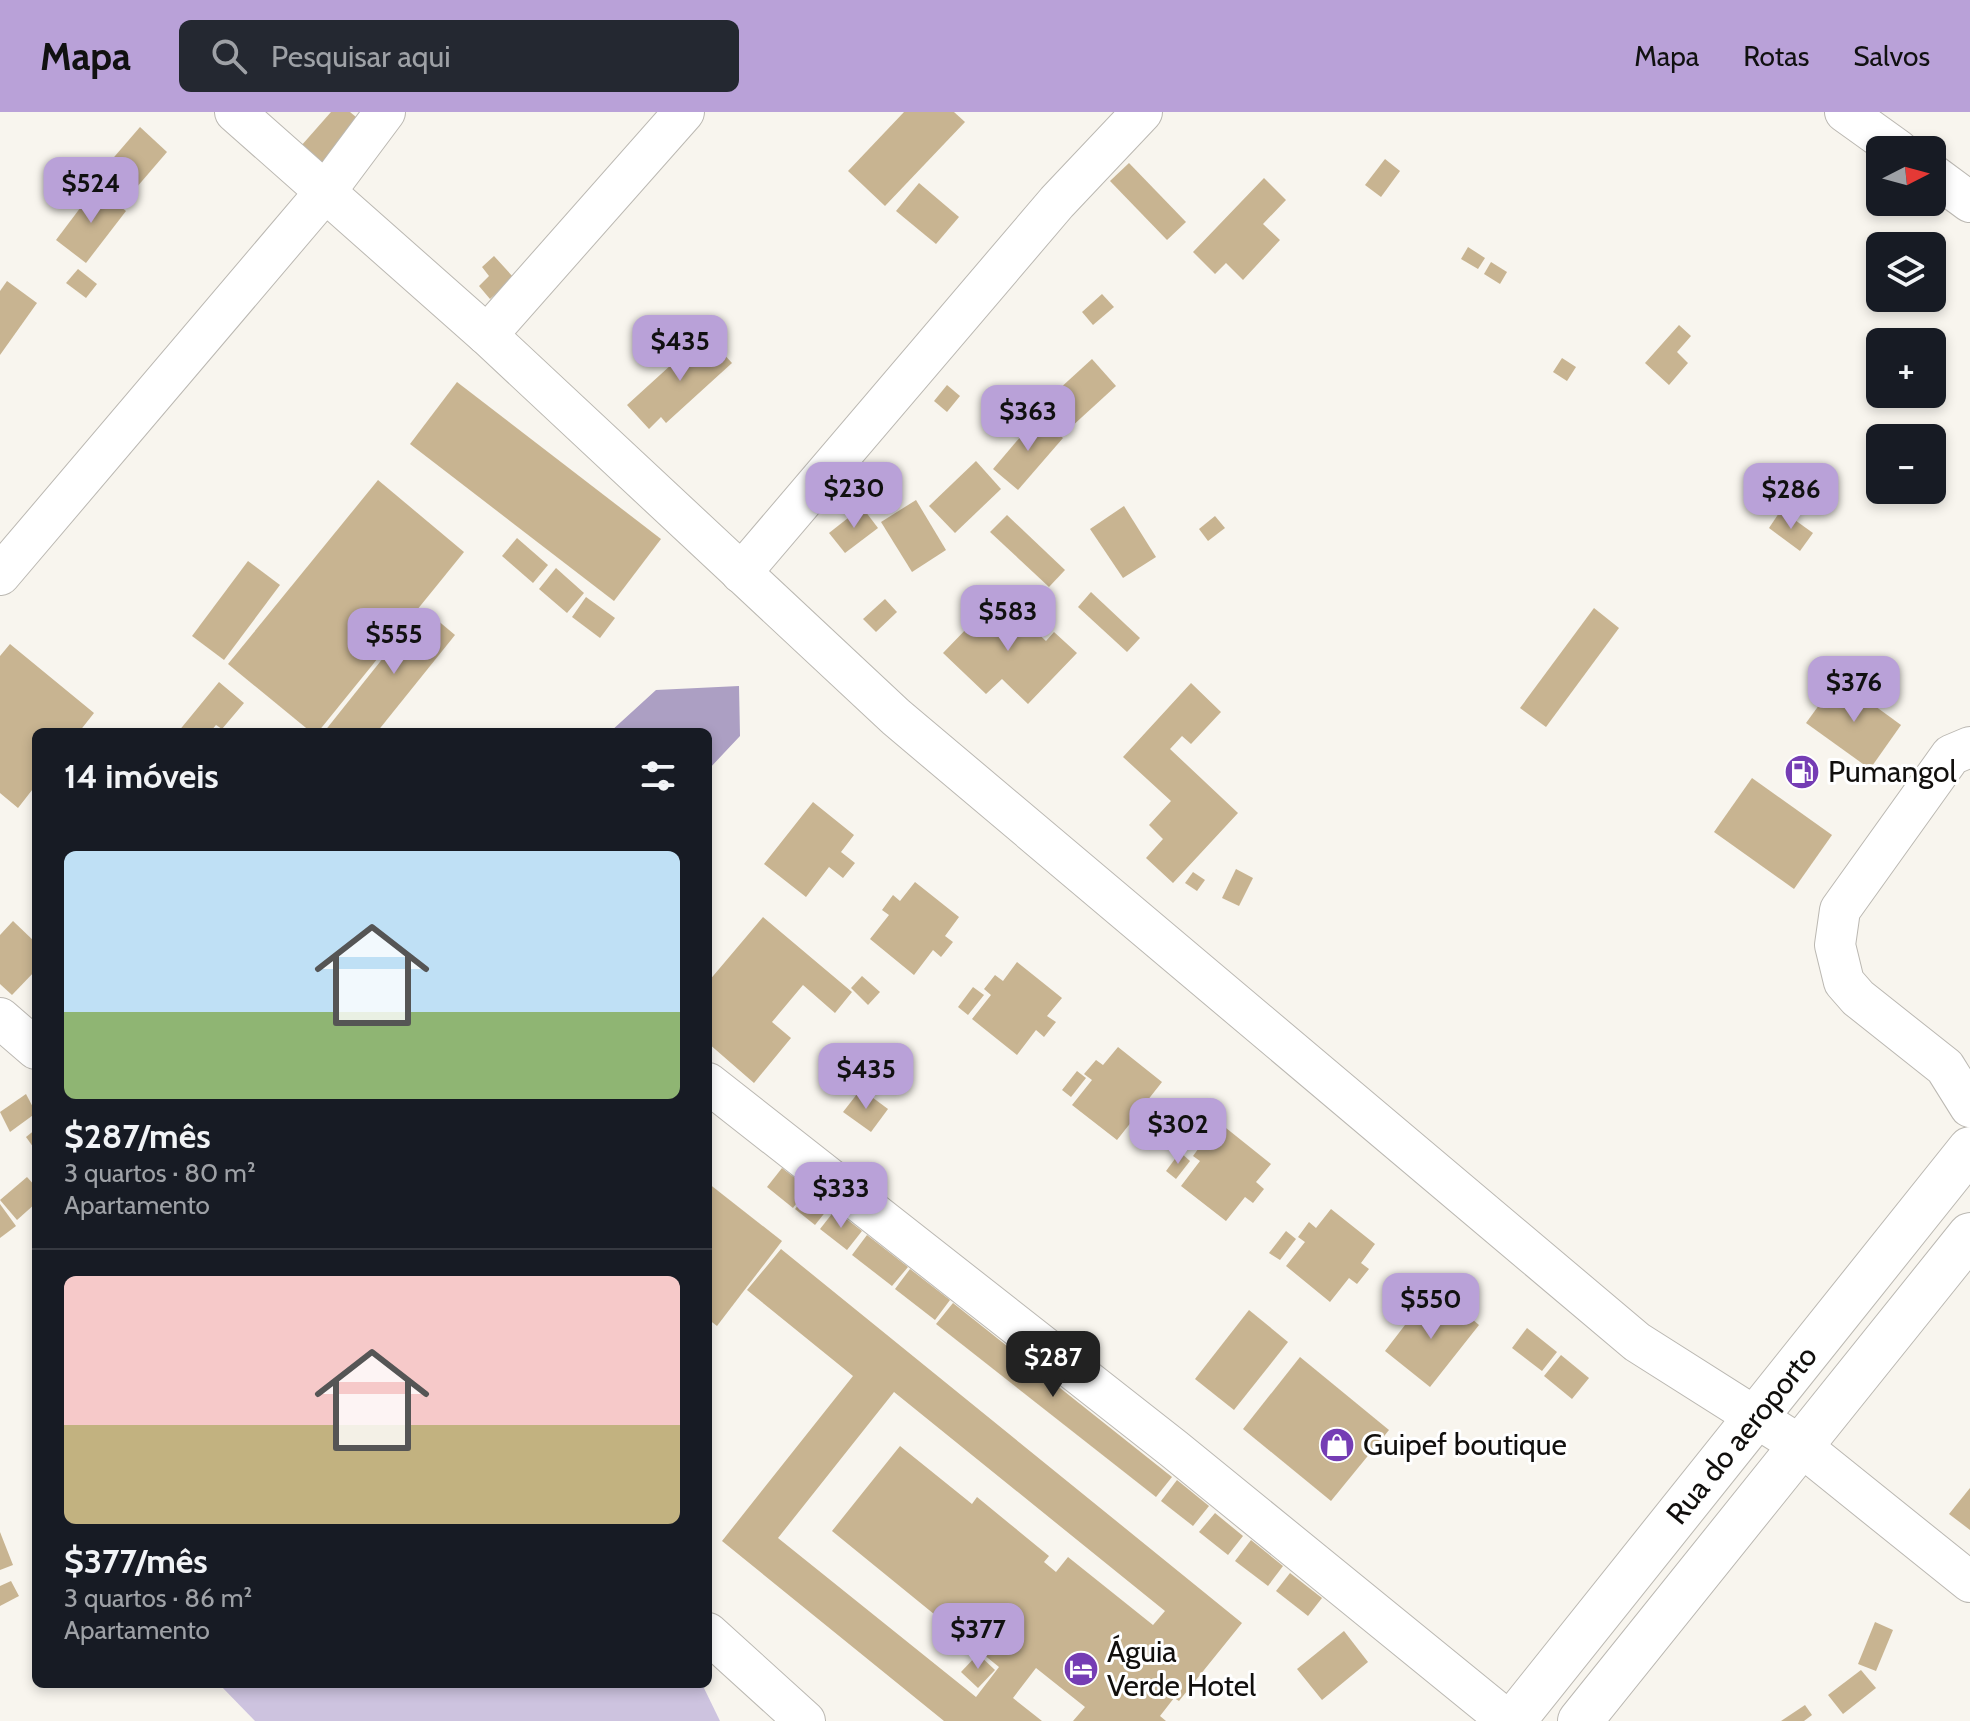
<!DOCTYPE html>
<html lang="pt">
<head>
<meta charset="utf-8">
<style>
  :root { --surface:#171b24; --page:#242831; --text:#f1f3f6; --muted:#9ea1a6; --line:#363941; --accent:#b9a1d8 }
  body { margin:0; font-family:Cabin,sans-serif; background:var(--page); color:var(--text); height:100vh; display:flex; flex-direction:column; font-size:30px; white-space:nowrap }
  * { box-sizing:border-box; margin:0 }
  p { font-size:26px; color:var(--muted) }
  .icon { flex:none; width:44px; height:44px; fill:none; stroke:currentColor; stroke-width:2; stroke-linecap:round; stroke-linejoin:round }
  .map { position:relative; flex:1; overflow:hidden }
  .sheet { position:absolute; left:32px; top:616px; width:680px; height:960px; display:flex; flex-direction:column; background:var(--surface); border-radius:12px; box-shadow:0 4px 12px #0003 }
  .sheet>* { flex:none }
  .needle { width:52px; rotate:84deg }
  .buttons { position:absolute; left:1866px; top:24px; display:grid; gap:16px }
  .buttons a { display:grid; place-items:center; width:80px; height:80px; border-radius:12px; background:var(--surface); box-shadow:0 4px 12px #0003; font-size:40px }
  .price { position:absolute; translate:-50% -68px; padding:0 18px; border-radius:16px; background:var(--accent); color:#111; font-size:26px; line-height:52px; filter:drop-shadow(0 2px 4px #0008) }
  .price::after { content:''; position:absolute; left:50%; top:48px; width:24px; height:18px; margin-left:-12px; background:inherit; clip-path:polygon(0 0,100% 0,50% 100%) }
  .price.current { background:#222; color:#fff }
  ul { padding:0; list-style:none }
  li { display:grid; align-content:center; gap:16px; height:424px; padding:0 32px }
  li+li { border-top:2px solid var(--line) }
  li span { display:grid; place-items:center; height:248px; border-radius:12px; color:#555 }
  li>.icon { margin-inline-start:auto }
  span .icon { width:144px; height:144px; fill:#fffc; stroke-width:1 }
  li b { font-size:34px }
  h2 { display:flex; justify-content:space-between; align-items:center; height:96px; padding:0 32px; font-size:34px }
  header { display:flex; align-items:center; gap:48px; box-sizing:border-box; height:112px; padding:0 40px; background:var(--accent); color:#111 }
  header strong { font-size:38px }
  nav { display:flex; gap:44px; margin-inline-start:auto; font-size:28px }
  .search { width:560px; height:72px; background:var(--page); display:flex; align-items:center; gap:20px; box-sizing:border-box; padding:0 28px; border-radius:12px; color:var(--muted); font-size:30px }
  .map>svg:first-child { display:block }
  .green { fill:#cdc3df }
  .water { fill:#ac9fc3 }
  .building { fill:#c8b491; fill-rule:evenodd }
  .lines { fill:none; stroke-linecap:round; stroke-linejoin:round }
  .minor-casing { stroke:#bbb8b2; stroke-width:42 }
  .major-casing { stroke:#bbb8b2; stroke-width:46 }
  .minor { stroke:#fff; stroke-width:40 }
  .major { stroke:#fff; stroke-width:44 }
  .labels { text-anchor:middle; stroke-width:6; stroke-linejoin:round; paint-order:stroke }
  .poi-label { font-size:30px; fill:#110f0d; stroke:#fff; text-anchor:start }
  .street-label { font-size:30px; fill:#110f0d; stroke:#fff }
</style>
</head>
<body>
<header>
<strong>Mapa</strong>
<div class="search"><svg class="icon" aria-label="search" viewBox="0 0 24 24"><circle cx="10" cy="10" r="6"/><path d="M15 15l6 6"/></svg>Pesquisar aqui</div>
<nav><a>Mapa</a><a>Rotas</a><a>Salvos</a></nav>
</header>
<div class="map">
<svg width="1970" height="1609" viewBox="0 0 1970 1609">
  <rect width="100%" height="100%" fill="#f8f5ee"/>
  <!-- green -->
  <path class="green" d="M219,1572H702L720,1609H255Z"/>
  <!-- water -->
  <path class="water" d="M739,574L740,624L708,658V620H610L656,578Z"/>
  <!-- building -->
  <g class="building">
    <path d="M331,0H350L362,10L324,55L301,34Z"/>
    <path d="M904,0H954L965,10L885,94L848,59Z"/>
    <path d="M140,15L167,40L124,90L96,66Z"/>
    <path d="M1385,47L1400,59L1381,85L1365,73Z"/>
    <path d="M1129,51L1186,110L1167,128L1110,69Z"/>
    <path d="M1264,66L1286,88L1263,112L1280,128L1243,168L1226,151L1215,162L1193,140Z"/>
    <path d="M919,71L959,105L936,132L896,99Z"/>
    <path d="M96,75L126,99L86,151L56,128Z"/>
    <path d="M1468,135L1485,146L1478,157L1461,147Z"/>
    <path d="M494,144L514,166L490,187L479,174L489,164L482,155Z"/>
    <path d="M1491,150L1507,160L1500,172L1484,162Z"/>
    <path d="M78,157L97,172L86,186L66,171Z"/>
    <path d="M7,169L37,191L0,243V179Z"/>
    <path d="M1102,182L1114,195L1093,213L1082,200Z"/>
    <path d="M1679,213L1691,224L1677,240L1688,251L1669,273L1645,251Z"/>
    <path d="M705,222L732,251L666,311L661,305L649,317L627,293Z"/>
    <path d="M1562,246L1576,255L1567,269L1553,260Z"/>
    <path d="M1092,247L1116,274L1070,316L1046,289Z"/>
    <path d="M457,270L661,427L614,489L410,332Z"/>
    <path d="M947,273L960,284L947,300L934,289Z"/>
    <path d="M1038,304L1063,326L1018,378L993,357Z"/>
    <path d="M976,349L1001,377L955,421L929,394Z"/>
    <path d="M378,368L464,440L318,620H311L228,552Z"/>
    <path d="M916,388L946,438L912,460L881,410Z"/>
    <path d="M1124,394L1156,445L1123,466L1090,417Z"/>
    <path d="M862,395L878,416L845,441L829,421Z"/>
    <path d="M1781,398L1813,421L1800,439L1769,416Z"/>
    <path d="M1007,403L1065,458L1049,475L990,420Z"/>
    <path d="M1215,404L1225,416L1208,429L1199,417Z"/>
    <path d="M517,426L548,453L533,471L502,444Z"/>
    <path d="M248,449L280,473L224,548L192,524Z"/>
    <path d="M556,456L584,481L567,501L539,477Z"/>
    <path d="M1091,480L1140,526L1127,540L1078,495Z"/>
    <path d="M998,484L1046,529L1054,520L1077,541L1028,592L1002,567L986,582L943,541Z"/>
    <path d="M586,485L615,506L600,526L572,505Z"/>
    <path d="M885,487L897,500L876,520L863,507Z"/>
    <path d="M423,496L455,523L377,620H324Z"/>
    <path d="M1594,496L1619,516L1546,615L1520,596Z"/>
    <path d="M10,532L94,601L79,620H36V673L18,696L0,681V544Z"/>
    <path d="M1838,567L1901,613L1870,657L1806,611Z"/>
    <path d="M219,570L244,591L222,617L216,613L210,620H178Z"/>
    <path d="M1191,571L1221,600L1191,632L1182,624L1170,637L1238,701L1173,771L1146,746L1163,727L1149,713L1171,689L1123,645Z"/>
    <path d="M1752,666L1832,723L1794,777L1714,720Z"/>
    <path d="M813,690L854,723L841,740L855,751L843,766L829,755L806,785L764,752Z"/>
    <path d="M1236,757L1253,766L1239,794L1222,786Z"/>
    <path d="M1193,760L1205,768L1197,779L1185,771Z"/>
    <path d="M915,770L959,805L945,824L953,830L941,845L933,838L914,863L870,827L889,803L882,798L893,783L900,789Z"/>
    <path d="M763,805L852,880L835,901L803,873L772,910L791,926L754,971L708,931V870Z"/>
    <path d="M13,809L36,831V858L12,883L0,872V823Z"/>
    <path d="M1017,850L1062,886L1047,904L1056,910L1044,925L1036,918L1017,943L972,907L991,883L984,877L995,863L1003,869Z"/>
    <path d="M862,864L880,880L868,893L851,876Z"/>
    <path d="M973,875L984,883L968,903L958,895Z"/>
    <path d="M1118,935L1162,970L1147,989L1155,996L1144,1010L1136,1004L1117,1028L1072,993L1092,968L1084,962L1096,948L1103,953Z"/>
    <path d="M1077,959L1086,966L1071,985L1062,978Z"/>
    <path d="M861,977L888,997L871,1020L843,1000Z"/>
    <path d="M26,982L36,1001L10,1020L0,1000Z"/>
    <path d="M1226,1016L1271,1052L1256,1070L1264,1077L1253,1091L1245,1085L1226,1109L1181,1074L1200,1049L1193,1044L1204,1029L1211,1035Z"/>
    <path d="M36,1017V1039L26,1025Z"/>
    <path d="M1180,1040L1190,1049L1176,1067L1166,1059Z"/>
    <path d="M782,1056L808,1076L793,1096L767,1075Z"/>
    <path d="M27,1065L36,1075V1091L17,1108L0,1088Z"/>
    <path d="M708,1071L782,1129L717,1214L708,1207Z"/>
    <path d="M811,1077L831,1093L815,1113L795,1097Z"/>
    <path d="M0,1092L16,1114L0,1126Z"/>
    <path d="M1331,1097L1375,1132L1361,1151L1369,1157L1357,1172L1349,1166L1330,1190L1286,1154L1305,1130L1298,1125L1309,1110L1316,1116Z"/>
    <path d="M835,1098L862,1119L847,1138L820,1117Z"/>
    <path d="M1286,1119L1296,1127L1280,1148L1269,1141Z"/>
    <path d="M867,1123L908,1155L892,1174L852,1143Z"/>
    <path d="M781,1137L1242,1511L1179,1589L1174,1586L1160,1604L1166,1609H1073L1085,1595L1036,1556L1013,1586L1042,1609H944L722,1429L853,1264L747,1178ZM894,1280L1165,1499L1153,1513L1068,1445L1056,1460L1044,1450L1049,1444L977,1385L972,1392L900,1334L832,1419L999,1555L976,1585L778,1426Z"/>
    <path d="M910,1157L950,1188L935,1208L895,1177Z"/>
    <path d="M1425,1187L1449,1206L1458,1195L1479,1213L1430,1275L1385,1239Z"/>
    <path d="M953,1191L1172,1365L1156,1385L936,1212Z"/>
    <path d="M1249,1198L1288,1230L1234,1298L1195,1267Z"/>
    <path d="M1527,1216L1557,1240L1542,1259L1512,1236Z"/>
    <path d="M1561,1243L1589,1266L1572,1287L1544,1264Z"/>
    <path d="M1300,1245L1389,1318L1331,1389L1243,1317Z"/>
    <path d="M1177,1368L1209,1394L1193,1414L1161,1389Z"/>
    <path d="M1970,1376V1418L1949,1402Z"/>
    <path d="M1215,1401L1243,1424L1228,1443L1199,1420Z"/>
    <path d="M0,1420L13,1453L0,1458Z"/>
    <path d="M1251,1428L1283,1454L1268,1474L1235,1449Z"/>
    <path d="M1290,1461L1322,1486L1308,1504L1276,1479Z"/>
    <path d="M11,1469L19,1484L0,1494V1474Z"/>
    <path d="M1875,1510L1893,1518L1876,1559L1858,1552Z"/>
    <path d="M1344,1519L1368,1550L1322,1588L1297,1557Z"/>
    <path d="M978,1542L995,1558L978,1576L961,1560Z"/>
    <path d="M1861,1558L1876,1576L1843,1602L1828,1583Z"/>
    <path d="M1805,1593L1812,1603L1804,1609H1781Z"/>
  </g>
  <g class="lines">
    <defs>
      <g id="minor">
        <path d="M235,0L487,223L896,605L1637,1230L1801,1334L1970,1470"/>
        <path d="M1845,0L1898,38"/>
        <path d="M1932,62L1970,90"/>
        <path d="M487,223L684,0"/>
        <path d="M741,461L1057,90L1142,0"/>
        <path d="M0,463L326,79L385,0"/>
        <path d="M1970,635L1951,643L1840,798L1835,833L1844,870L1858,886L1945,955L1970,995"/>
        <path d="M0,906L36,937"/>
        <path d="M708,971L1174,1337L1508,1609"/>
        <path d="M708,1521L805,1609"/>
      </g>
      <g id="major">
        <path d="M1513,1609L1970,1037"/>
        <path d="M1580,1609L1970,1123"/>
      </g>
    </defs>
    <!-- minor casing -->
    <use href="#minor" class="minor-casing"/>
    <!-- major casing -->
    <use href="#major" class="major-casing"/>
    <!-- minor -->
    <use href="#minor" class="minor"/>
    <!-- major -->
    <use href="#major" class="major"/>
  </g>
  <!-- icons -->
  <defs>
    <symbol id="fuel-disc" viewBox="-11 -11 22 22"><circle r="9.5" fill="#753db4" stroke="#fff"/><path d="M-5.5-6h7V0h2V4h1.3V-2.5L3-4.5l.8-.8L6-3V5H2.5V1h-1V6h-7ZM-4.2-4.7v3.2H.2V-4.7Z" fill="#fff"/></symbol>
    <symbol id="shop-disc" viewBox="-11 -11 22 22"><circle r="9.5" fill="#753db4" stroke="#fff"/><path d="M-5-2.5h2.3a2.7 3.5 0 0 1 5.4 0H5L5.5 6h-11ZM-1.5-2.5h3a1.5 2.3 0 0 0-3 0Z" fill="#fff"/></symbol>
    <symbol id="hotel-disc" viewBox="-11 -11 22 22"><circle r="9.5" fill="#753db4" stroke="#fff"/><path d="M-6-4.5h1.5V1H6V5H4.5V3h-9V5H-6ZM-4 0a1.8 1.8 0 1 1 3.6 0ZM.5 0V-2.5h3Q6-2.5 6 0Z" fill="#fff"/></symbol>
  </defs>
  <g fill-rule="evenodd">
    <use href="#fuel-disc" x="1782" y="640" width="40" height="40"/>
    <use href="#shop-disc" x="1317" y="1313" width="40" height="40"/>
    <use href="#hotel-disc" x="1061" y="1537" width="40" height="40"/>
  </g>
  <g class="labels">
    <!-- poi labels -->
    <g class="poi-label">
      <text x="1828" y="670">Pumangol</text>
      <text x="1363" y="1343">Guipef boutique</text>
      <text x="1107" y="1550">Águia<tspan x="1107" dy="34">Verde Hotel</tspan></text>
    </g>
    <!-- street labels -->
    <g class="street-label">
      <text transform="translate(1742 1323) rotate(-51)" y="10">Rua do aeroporto</text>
    </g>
  </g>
</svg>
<div class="buttons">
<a><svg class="needle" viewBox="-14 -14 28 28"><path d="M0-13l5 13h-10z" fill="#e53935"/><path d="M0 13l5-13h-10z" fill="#9ea1a6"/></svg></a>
<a><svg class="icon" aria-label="layers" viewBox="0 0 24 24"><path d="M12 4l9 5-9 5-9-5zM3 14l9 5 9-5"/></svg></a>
<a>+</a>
<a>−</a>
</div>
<b class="price" style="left:91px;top:113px">$524</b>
<b class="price" style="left:680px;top:271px">$435</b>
<b class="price" style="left:1028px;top:341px">$363</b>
<b class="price" style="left:854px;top:418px">$230</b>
<b class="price" style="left:1791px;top:419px">$286</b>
<b class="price" style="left:1008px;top:541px">$583</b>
<b class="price" style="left:394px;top:564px">$555</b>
<b class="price" style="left:1854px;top:612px">$376</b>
<b class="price" style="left:866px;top:999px">$435</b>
<b class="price" style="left:1178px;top:1054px">$302</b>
<b class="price" style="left:841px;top:1118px">$333</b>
<b class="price" style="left:1431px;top:1229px">$550</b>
<b class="price current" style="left:1053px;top:1287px">$287</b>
<b class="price" style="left:978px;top:1559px">$377</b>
<section class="sheet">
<h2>14 imóveis<svg class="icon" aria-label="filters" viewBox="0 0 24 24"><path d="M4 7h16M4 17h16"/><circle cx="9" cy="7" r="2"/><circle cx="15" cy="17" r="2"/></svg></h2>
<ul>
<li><span style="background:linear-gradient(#bfe0f5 65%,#8fb573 0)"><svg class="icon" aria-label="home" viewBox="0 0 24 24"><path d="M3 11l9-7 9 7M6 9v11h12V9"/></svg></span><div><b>$287/mês</b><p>3 quartos · 80 m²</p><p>Apartamento</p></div></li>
<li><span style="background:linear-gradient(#f6c9c9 60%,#c2b280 0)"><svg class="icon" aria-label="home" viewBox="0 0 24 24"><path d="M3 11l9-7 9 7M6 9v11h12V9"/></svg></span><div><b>$377/mês</b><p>3 quartos · 86 m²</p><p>Apartamento</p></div></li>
</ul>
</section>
</div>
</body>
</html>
